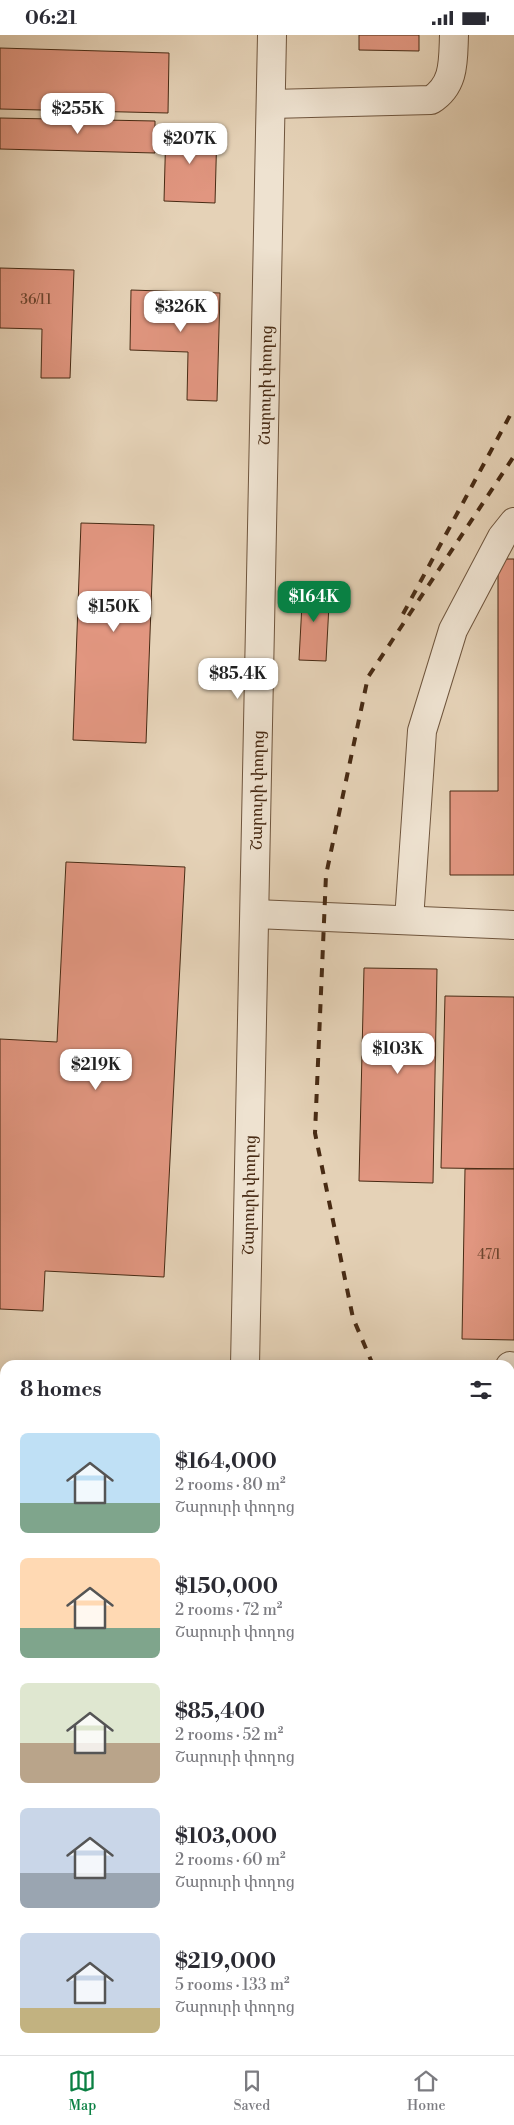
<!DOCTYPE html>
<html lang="en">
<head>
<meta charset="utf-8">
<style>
  :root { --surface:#fff; --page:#f7f7f7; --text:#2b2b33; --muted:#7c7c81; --line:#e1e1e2; --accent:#0b8043 }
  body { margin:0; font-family:"Libre Bodoni","Noto Serif Armenian",serif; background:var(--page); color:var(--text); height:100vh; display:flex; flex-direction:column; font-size:19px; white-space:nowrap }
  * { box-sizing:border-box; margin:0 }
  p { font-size:16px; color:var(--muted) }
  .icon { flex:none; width:28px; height:28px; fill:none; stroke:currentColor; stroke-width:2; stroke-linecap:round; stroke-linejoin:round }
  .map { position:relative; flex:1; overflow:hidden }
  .sheet { position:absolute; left:0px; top:1325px; width:515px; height:695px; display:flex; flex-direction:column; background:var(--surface); border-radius:15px 15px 0 0; box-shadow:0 2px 12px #0003 }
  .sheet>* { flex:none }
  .price { position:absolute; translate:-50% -42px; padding:0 11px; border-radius:10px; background:#fff; color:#222; font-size:16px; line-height:32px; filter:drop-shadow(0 1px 2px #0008) }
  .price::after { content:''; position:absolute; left:50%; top:30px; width:15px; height:11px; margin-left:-8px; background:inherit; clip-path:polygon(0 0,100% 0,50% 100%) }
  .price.on { background:var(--accent); color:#fff }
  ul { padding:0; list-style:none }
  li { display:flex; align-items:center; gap:15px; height:125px; padding:0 20px }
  li span { display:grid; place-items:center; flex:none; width:140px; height:100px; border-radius:8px; color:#555 }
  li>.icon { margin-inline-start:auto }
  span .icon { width:60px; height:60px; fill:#fffc; stroke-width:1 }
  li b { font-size:21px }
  h2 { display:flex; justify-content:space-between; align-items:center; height:60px; padding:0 20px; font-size:21px }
  .status { display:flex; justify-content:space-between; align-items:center; height:35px; padding:0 25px; background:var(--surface); direction:ltr }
  .status svg { height:14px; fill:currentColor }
  .dock { display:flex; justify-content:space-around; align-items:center; height:70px; border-top:1px solid var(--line); background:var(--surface); font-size:14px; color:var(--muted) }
  .dock a { display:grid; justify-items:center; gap:2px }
  .dock .on { color:var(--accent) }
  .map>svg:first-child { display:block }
  .building { fill:#e19680; stroke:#482b14 }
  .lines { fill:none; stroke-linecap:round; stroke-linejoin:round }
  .minor-casing { stroke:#6f553d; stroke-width:30 }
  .path { stroke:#482b14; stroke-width:3; stroke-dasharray:4 2.5; stroke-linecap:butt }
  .minor { stroke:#eee2d0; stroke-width:28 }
  .rail { stroke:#482b14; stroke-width:4; stroke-dasharray:9 9; stroke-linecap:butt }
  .labels { text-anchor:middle; stroke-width:4; stroke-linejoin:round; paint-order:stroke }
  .number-label { font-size:14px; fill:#6e462f }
  .street-label { font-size:16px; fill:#482b14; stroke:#eee2d0 }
</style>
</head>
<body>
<div class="status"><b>06:21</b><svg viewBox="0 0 49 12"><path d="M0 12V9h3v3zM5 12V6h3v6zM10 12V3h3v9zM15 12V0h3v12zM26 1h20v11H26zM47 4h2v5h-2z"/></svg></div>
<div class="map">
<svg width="514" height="2020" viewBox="0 0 514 2020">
  <rect width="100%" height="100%" fill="#e5d2b7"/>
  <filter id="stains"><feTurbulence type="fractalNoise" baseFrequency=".004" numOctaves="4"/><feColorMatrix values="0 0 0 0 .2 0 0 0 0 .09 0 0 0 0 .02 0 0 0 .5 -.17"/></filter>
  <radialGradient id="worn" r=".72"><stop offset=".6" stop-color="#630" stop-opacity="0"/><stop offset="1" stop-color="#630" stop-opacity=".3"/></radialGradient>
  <!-- building -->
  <g class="building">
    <path d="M359,0H419V16L359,15Z"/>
    <path d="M0,13L169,18L168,78L0,74Z"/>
    <path d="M0,83L155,86V118L0,114Z"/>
    <path d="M166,91L217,93L215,168L164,166Z"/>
    <path d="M0,233L74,235L70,343H41L42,294L0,293Z"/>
    <path d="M131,255L220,258L217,366L187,365L188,317L130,315Z"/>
    <path d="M81,488L154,490L146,708L73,705Z"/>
    <path d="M498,524H514V840H450V756H498Z"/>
    <path d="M303,550L330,551L326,626L299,625Z"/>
    <path d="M66,827L185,832L164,1242L45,1236L43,1276L0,1274V1004L57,1007Z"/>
    <path d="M364,933L437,934L433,1148L359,1146Z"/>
    <path d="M445,961L514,962V1134L441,1133Z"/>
    <path d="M465,1134H514V1305L462,1304Z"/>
    <rect x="0" y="1404" width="5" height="110"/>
  </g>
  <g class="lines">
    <defs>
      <g id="minor">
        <path d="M271,69L431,65C455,50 453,26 454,0"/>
        <path d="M255,879L514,890"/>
        <path d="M409,885L422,696L453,595L502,502L514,487"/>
        <path id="s1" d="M245,1330L272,0"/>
        <path d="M510,1331L514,1332"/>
        <path d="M0,1387H5"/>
        <path d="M510,1500L514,1510"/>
        <path d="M0,1818L5,1821"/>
      </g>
    </defs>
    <!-- minor casing -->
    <use href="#minor" class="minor-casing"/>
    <!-- path -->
    <path class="path" d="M220,2020V2015"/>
    <!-- minor -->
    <use href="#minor" class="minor"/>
    <!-- rail -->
    <g class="rail">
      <path d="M403,579L514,373"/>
      <path d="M373,1330L353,1283L315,1098L326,840L368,642L514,421"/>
      <path d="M510,1577L514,1583"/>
      <path d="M0,1636L5,1640"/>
      <path d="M0,1712L5,1715"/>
      <path d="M0,1834L5,1836"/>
      <path d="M510,1867H514"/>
      <path d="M510,1907H514"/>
      <path d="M510,1978H514"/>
      <path d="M0,1980H5"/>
    </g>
  </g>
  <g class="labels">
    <!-- number labels -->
    <g class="number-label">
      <text x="36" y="269">36/11</text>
      <text x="489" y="1224">47/1</text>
    </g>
    <!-- street labels -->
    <g class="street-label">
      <text dy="6" stroke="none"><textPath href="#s1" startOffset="980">Շարուրի փողոց</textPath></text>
      <text dy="6" stroke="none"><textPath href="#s1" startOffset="575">Շարուրի փողոց</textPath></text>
      <text dy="6" stroke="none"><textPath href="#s1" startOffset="170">Շարուրի փողոց</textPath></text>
    </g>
  </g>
  <rect width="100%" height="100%" filter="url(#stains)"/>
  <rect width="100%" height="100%" fill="url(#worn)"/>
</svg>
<b class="price" style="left:78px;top:100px">$255K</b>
<b class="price" style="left:190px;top:130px">$207K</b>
<b class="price" style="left:181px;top:298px">$326K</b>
<b class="price on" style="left:314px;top:588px">$164K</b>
<b class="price" style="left:114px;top:598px">$150K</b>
<b class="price" style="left:238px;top:665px">$85.4K</b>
<b class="price" style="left:398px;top:1040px">$103K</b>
<b class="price" style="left:96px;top:1056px">$219K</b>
<section class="sheet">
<h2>8 homes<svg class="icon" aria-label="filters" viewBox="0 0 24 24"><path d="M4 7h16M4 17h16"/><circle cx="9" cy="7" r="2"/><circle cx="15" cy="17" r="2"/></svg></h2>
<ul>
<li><span style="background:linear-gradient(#bfe0f5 70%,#7fa58c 0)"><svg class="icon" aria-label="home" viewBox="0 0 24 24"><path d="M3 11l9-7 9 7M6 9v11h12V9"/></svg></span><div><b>$164,000</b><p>2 rooms · 80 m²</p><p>Շարուրի փողոց</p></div></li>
<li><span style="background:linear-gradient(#ffd9b3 70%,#7fa58c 0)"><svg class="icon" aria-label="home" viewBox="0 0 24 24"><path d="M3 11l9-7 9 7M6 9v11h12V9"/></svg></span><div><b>$150,000</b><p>2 rooms · 72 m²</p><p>Շարուրի փողոց</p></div></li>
<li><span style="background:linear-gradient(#dfe7d0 60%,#b9a48a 0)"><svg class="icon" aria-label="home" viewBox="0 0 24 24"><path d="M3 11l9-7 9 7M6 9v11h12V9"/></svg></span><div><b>$85,400</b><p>2 rooms · 52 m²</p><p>Շարուրի փողոց</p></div></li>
<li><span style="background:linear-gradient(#c9d6e8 65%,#9aa5b1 0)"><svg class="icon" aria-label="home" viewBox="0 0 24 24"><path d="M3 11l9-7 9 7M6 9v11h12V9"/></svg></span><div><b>$103,000</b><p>2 rooms · 60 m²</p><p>Շարուրի փողոց</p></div></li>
<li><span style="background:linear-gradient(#c9d6e8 75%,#c2b280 0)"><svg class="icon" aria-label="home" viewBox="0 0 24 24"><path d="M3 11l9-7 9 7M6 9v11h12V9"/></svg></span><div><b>$219,000</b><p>5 rooms · 133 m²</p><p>Շարուրի փողոց</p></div></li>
</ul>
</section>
</div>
<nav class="dock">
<a class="on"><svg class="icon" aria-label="map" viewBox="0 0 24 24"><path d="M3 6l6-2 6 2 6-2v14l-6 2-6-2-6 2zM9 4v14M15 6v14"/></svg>Map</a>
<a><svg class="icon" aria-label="saved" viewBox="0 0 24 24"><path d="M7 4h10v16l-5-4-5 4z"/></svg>Saved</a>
<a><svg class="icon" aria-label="home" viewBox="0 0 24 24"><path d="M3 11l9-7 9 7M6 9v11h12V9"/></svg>Home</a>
</nav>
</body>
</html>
